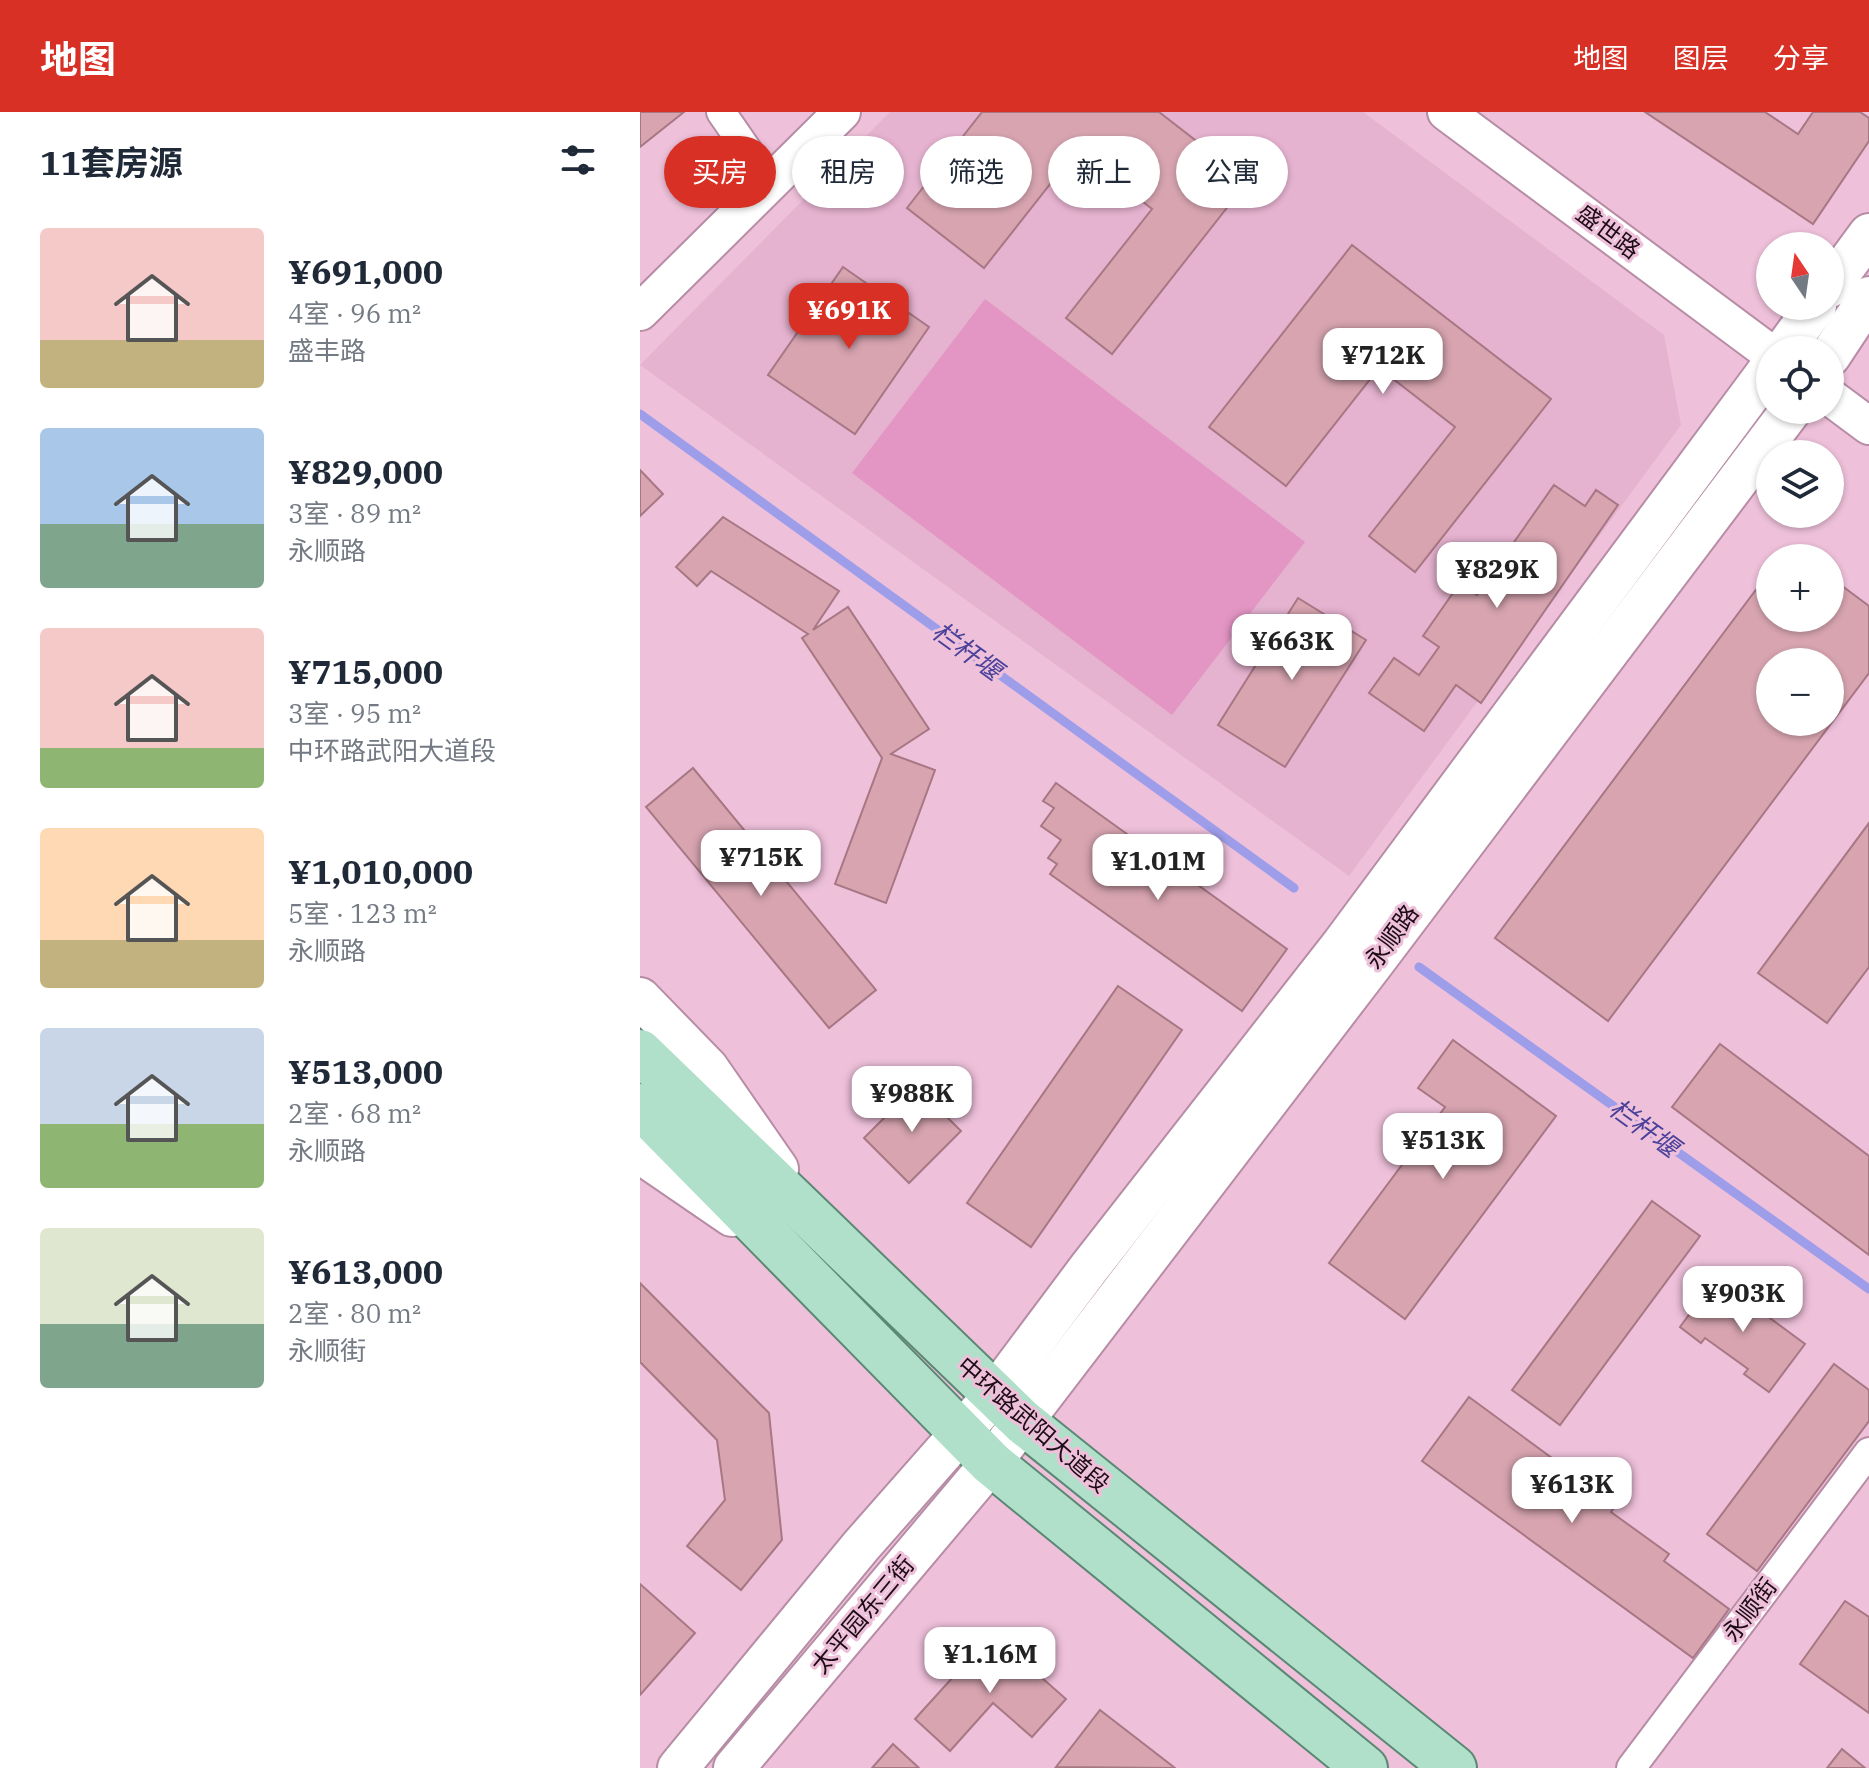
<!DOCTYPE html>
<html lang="zh">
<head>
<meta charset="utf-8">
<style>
  :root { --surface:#fff; --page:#f2f2f3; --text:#1f2937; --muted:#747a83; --accent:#d93025 }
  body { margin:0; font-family:"IBM Plex Serif","Noto Sans SC",serif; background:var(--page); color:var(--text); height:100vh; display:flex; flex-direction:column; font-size:30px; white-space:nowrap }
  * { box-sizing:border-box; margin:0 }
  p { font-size:26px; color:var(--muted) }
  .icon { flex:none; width:44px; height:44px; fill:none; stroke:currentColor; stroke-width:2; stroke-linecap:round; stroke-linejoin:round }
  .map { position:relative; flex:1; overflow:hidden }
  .panel { display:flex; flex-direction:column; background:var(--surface); width:640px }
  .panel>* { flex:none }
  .top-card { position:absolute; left:24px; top:24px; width:760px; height:72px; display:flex; gap:16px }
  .needle { width:52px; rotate:347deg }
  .fabs { position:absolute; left:1116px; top:120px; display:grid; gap:16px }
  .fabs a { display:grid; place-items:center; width:88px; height:88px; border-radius:50%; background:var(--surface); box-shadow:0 2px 6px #0004; font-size:40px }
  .price { position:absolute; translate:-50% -68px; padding:0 18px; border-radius:16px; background:#fff; color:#222; font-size:26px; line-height:52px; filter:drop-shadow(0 2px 4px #0008) }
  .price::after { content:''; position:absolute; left:50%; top:48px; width:24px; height:18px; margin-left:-12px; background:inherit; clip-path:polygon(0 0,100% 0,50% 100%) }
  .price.on { background:var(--accent); color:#fff }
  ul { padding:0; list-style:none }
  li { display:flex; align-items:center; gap:24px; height:200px; padding:0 40px }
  li span { display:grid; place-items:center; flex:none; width:224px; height:160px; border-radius:8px; color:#555 }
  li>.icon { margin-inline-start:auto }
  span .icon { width:96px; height:96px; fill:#fffc; stroke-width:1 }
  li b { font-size:34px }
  h2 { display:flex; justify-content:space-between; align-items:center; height:96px; padding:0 40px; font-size:34px }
  .pill { padding:0 28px; border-radius:36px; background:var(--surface); box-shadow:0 2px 6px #0004; font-size:28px; line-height:72px }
  .pill.on { background:var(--accent); color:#fff }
  header { display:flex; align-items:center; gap:48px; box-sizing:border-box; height:112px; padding:0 40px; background:var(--accent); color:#fff }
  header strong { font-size:38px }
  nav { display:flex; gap:44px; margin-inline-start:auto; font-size:28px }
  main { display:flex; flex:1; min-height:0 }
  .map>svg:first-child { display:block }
  .built { fill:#e5b2cf }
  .green { fill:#e395c4 }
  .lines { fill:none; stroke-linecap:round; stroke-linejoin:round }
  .stream { stroke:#9d9dea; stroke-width:9 }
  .building { fill:#d7a4b0; stroke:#a77783; stroke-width:2; fill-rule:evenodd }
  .minor-casing { stroke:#b78ca5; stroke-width:32 }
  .tertiary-casing { stroke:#b78ca5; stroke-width:40 }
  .secondary-casing { stroke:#b78ca5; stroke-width:44 }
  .primary-casing { stroke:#5a8874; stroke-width:48 }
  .minor { stroke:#fff; stroke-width:28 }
  .tertiary { stroke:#fff; stroke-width:36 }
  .secondary { stroke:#fff; stroke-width:40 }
  .primary { stroke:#b0e0ca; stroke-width:44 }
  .labels { text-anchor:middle; stroke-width:6; stroke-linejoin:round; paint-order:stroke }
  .street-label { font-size:24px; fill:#1c0d16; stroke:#eec0da }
  .water-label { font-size:26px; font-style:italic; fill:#49419a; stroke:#eec0da }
</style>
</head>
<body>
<header>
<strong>地图</strong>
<nav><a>地图</a><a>图层</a><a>分享</a></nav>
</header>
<main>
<section class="panel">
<h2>11套房源<svg class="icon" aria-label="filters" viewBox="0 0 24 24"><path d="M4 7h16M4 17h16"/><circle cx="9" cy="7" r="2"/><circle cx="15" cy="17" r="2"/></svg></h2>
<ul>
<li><span style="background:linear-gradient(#f6c9c9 70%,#c2b280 0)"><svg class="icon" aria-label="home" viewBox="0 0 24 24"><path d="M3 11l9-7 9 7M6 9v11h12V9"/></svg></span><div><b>¥691,000</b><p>4室 · 96 m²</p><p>盛丰路</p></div></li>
<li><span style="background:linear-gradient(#a9c7e8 60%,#7fa58c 0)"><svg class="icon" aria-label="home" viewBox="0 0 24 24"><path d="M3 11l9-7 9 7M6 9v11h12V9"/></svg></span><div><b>¥829,000</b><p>3室 · 89 m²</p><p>永顺路</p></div></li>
<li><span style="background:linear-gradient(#f6c9c9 75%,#8fb573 0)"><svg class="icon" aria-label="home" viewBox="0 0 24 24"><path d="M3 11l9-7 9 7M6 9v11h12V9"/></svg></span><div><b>¥715,000</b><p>3室 · 95 m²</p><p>中环路武阳大道段</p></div></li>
<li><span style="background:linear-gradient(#ffd9b3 70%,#c2b280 0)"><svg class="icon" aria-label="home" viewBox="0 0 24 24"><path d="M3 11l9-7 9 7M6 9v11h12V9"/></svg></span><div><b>¥1,010,000</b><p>5室 · 123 m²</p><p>永顺路</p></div></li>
<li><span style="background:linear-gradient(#c9d6e8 60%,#8fb573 0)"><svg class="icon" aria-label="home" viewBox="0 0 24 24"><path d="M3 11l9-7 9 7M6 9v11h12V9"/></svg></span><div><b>¥513,000</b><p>2室 · 68 m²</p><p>永顺路</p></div></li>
<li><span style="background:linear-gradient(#dfe7d0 60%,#7fa58c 0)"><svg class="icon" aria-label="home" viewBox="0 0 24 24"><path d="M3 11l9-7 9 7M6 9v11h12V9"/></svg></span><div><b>¥613,000</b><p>2室 · 80 m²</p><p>永顺街</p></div></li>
</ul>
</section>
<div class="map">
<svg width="1229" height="1656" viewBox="0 0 1229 1656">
  <rect width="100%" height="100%" fill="#eec0da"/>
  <!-- built -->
  <path class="built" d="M250,0H723L1024,223L1041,313L709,764L0,253Z"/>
  <!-- green -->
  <path class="green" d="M345,187L665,430L532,603L212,361Z"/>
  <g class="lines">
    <!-- stream -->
    <g class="stream">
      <path d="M0,302L654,776"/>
      <path d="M779,855L1229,1177"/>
    </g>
  </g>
  <!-- building -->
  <g class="building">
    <path d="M0,0H44L0,35Z"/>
    <path d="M342,0H519L608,69L472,242L426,206L512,97L437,38L344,156L267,96Z"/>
    <path d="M1005,0H1125L1158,22L1173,0H1220L1229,6V29L1173,112Z"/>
    <path d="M712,133L911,287L775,460L729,424L815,315L739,256L646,374L569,315Z"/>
    <path d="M203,155L289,215L215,322L128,263Z"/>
    <path d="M0,358L23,382L0,404Z"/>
    <path d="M914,373L945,394L956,378L978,393L841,591L816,573L784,619L729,581L754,546L779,563L799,535L783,524L820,471L837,483Z"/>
    <path d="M83,405L199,479L173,518L208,495L289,617L251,642L295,658L246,791L195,772L242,646L162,526L168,522L71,459L57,474L36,455Z"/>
    <path d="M1130,459V506H1190V465L1229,494V561L968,909L855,826ZM1130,550H1190V610H1130Z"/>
    <path d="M658,486L726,528L645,655L578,613Z"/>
    <path d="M53,656L236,878L189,916L6,695Z"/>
    <path d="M416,671L647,837L602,899L410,762L417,752L408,746L421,728L401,714L414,696L403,689Z"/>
    <path d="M1229,711V855L1187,911L1118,861Z"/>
    <path d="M478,874L542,918L391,1135L327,1091Z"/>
    <path d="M813,928L916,1004L765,1207L689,1151L805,995L778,976Z"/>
    <path d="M1080,932L1229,1044V1143L1032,995Z"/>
    <path d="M276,974L321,1019L269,1071L224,1026Z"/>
    <path d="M1012,1089L1060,1124L920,1313L872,1278Z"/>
    <path d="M1076,1166L1165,1232L1129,1280L1104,1262L1108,1257L1065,1226L1061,1231L1040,1215Z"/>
    <path d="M0,1171L129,1301L142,1428L101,1478L47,1434L85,1388L77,1328L0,1250Z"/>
    <path d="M1194,1252L1229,1278V1309L1117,1459L1067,1422Z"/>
    <path d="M829,1285L976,1393L971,1400L1029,1442L1024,1449L1089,1497L1053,1546L782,1349Z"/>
    <path d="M0,1472L55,1521L0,1583Z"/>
    <path d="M1205,1489L1229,1505V1601L1160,1552Z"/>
    <path d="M352,1522L426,1587L392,1625L353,1591L310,1639L275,1607Z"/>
    <path d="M460,1598L535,1656L416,1655Z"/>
    <path d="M253,1632L279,1656H232Z"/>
    <path d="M1202,1637L1225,1656H1187Z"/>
  </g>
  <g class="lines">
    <defs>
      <g id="minor">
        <path d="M81,0L130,71"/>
        <path d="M991,1656L1229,1340"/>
      </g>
      <g id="tertiary">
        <path d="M806,0L1130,241"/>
        <path d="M0,200L202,0"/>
        <path d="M1190,285L1229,314"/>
      </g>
      <g id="secondary">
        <path d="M1190,175L1229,122"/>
        <path d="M1144,238L1176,194"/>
        <path d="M1190,244L1229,185"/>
        <path d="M0,886L68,956L138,1057"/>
        <path d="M0,1041L92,1104"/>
        <path d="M38,1656L221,1434L354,1283L449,1156L703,831L1130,256"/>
        <path d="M94,1656L351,1351L735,849L1151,298"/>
      </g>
      <g id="primary">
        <path d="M0,940L383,1310L814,1656"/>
        <path d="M0,994L351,1351L725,1656"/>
      </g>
    </defs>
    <!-- minor casing -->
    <use href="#minor" class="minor-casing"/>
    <!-- tertiary casing -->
    <use href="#tertiary" class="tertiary-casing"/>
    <!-- secondary casing -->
    <use href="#secondary" class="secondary-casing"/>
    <!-- primary casing -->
    <use href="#primary" class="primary-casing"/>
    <!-- minor -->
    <use href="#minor" class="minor"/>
    <!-- tertiary -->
    <use href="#tertiary" class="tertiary"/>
    <!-- secondary -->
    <use href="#secondary" class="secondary"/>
    <!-- primary -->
    <use href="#primary" class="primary"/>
  </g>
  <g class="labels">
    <!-- street labels -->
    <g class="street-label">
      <text transform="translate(968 120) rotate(37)" y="8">盛世路</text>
      <text transform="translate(752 825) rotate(-54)" y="8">永顺路</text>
      <text transform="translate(393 1313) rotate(41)" y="8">中环路武阳大道段</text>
      <text transform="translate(1110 1498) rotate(-53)" y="8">永顺街</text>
      <text transform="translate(223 1503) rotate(-50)" y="8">太平园东三街</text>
    </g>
    <!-- water labels -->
    <g class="water-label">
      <text transform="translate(327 539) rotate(36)" y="9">栏杆堰</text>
      <text transform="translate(1004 1016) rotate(36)" y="9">栏杆堰</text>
    </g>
  </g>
</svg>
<div class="fabs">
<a><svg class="needle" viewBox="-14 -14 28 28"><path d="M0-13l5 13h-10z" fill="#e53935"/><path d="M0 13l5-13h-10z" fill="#747a83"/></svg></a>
<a><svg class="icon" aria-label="locate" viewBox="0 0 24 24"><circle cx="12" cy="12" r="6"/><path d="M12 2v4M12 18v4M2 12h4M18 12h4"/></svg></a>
<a><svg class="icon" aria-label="layers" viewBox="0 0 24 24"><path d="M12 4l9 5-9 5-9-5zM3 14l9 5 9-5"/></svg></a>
<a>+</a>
<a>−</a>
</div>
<b class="price on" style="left:209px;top:239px">¥691K</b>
<b class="price" style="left:743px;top:284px">¥712K</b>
<b class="price" style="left:857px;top:498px">¥829K</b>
<b class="price" style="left:652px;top:570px">¥663K</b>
<b class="price" style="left:121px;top:786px">¥715K</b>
<b class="price" style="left:518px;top:790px">¥1.01M</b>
<b class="price" style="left:272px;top:1022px">¥988K</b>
<b class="price" style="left:803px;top:1069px">¥513K</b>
<b class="price" style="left:1103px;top:1222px">¥903K</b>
<b class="price" style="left:932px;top:1413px">¥613K</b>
<b class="price" style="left:350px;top:1583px">¥1.16M</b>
<div class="top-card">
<a class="pill on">买房</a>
<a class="pill">租房</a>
<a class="pill">筛选</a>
<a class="pill">新上</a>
<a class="pill">公寓</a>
</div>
</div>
</main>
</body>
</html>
